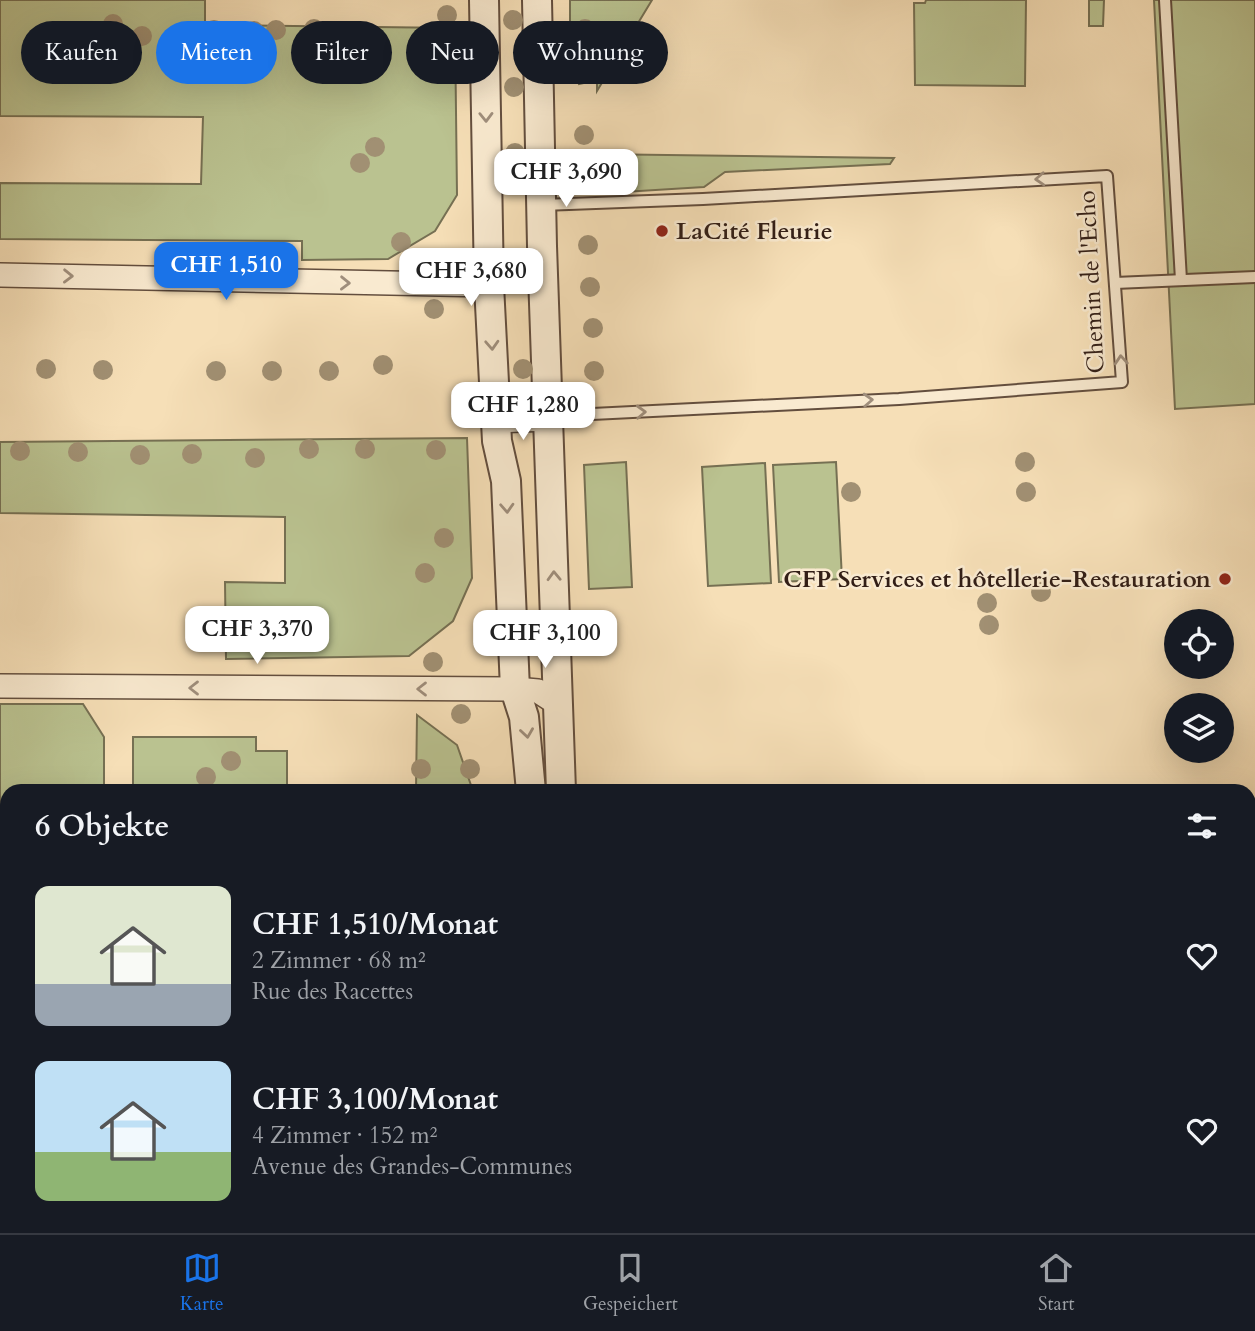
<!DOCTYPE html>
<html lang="de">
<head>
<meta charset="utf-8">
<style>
  :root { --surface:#171b24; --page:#242831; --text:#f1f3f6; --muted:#9ea1a6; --line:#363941; --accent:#1a73e8 }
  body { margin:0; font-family:Cardo,serif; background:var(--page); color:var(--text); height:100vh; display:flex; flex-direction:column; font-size:26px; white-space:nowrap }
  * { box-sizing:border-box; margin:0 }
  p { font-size:23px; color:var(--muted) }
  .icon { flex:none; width:38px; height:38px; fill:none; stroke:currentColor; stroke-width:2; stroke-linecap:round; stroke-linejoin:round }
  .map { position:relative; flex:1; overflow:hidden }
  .panel { position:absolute; left:0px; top:784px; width:1256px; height:450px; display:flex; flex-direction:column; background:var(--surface); border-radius:21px 21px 0 0; box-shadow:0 7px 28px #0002 }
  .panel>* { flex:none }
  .guide { position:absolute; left:21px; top:21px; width:700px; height:63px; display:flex; gap:14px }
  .buttons { position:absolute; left:1164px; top:609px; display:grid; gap:14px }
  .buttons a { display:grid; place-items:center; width:70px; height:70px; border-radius:50%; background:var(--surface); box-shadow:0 7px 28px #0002; font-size:35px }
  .price { position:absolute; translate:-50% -60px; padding:0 16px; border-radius:14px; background:#fff; color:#222; font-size:23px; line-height:46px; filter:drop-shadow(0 2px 4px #0008) }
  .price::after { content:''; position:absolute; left:50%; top:42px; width:21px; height:16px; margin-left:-10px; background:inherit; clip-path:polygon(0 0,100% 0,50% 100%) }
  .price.current { background:var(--accent); color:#fff }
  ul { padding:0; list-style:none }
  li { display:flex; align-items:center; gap:21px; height:175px; padding:0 35px }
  li span { display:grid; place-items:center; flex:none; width:196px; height:140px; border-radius:14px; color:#555 }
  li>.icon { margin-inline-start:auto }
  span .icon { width:84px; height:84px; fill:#fffc; stroke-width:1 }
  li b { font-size:30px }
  h2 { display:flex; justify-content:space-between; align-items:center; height:84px; padding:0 35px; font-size:30px }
  .pill { padding:0 24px; border-radius:32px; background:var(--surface); box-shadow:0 7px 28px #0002; font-size:24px; line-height:63px }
  .pill.current { background:var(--accent); color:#fff }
  .menu { display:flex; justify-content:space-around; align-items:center; height:98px; border-top:2px solid var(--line); background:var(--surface); font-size:19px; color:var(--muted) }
  .menu a { display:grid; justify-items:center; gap:4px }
  .menu .current { color:var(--accent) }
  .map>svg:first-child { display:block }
  .green { fill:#bac290; stroke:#767053; stroke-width:2 }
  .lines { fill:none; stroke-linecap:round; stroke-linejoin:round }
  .service-casing { stroke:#634e3e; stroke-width:14 }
  .minor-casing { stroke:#634e3e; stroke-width:26 }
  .tertiary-casing { stroke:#634e3e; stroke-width:32 }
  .service { stroke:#f9ead0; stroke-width:10 }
  .minor { stroke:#f9ead0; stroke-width:23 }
  .tertiary { stroke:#f9ead0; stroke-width:28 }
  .tree { fill:#a19073 }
  .oneway { stroke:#9f8e7c }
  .poi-dot { fill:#8f2418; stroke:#f9ead0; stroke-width:2.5 }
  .labels { text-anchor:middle; stroke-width:5; stroke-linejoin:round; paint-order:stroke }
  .poi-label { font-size:24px; font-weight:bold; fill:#321e16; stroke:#f9ead0; text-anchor:start }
  .street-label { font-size:24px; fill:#321e16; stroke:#f9ead0 }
</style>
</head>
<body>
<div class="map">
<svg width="1255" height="1233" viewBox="0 0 1255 1233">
  <rect width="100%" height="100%" fill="#f6dfb7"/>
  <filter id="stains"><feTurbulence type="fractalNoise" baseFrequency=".00286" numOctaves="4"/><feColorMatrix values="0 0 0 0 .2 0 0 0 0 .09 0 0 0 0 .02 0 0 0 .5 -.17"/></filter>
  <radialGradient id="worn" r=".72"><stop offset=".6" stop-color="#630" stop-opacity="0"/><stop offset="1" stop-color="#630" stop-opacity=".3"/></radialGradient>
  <!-- green -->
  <g class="green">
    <path d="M0,0H205V25L455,28L457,195L435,231L388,259L302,260V241L0,239V183L201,184L203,117L0,116Z"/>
    <path d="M570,0H652L597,91V80L579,84L570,61Z"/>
    <path d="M926,0H1026L1025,86L915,85L914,3H925Z"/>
    <path d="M1089,0H1104L1103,26H1089Z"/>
    <path d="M1154,0H1255V404L1175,409Z"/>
    <path d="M590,154L894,158L890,164L725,172L704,187L591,194Z"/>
    <path d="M467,438L472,578L453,621L409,656L226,659L225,582L285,583V517L0,513V442Z"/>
    <path d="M626,462L632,587L589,589L584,465Z"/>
    <path d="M836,462L842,579L779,582L773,465Z"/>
    <path d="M765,463L771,583L708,586L702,467Z"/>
    <path d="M0,704H83L104,737V791H7V1172H0Z"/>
    <path d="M417,715L457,745L473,791H416Z"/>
    <path d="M133,737H256V751H287V791H133Z"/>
    <rect x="282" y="1227" width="56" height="6"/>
    <rect x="433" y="1227" width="61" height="6"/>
    <path d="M553,1227H607L604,1233H553Z"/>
  </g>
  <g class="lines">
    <defs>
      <g id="service">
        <path d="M1165,0L1181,280"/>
        <path d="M542,205L703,199L1107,176L1122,382L899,399L572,415L548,419"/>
        <path d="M1115,283L1255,277"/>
      </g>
      <g id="minor">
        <path d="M0,275L489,285"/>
        <path d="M496,421L548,419"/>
        <path d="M0,686L515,689L538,691L558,704"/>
        <path d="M1250,1156L1255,1153"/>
        <path d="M654,1233L677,1227"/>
        <path d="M1129,1233L1131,1227"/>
      </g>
      <g id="tertiary">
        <path d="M484,0L489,285L497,441L506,481L515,689L524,717L531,791"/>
        <path d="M537,0L542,246L561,791"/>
        <path d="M529,1227L530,1233"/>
        <path d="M628,1233L629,1227"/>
      </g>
    </defs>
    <!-- service casing -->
    <use href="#service" class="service-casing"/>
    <!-- minor casing -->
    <use href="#minor" class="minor-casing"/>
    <!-- tertiary casing -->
    <use href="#tertiary" class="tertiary-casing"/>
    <!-- service -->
    <use href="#service" class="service"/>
    <!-- minor -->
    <use href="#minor" class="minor"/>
    <!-- tertiary -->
    <use href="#tertiary" class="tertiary"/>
  </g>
  <!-- trees -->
  <g class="tree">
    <circle cx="447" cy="15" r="10"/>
    <circle cx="513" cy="20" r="10"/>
    <circle cx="113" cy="24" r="10"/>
    <circle cx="314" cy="29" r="10"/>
    <circle cx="585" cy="29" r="10"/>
    <circle cx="214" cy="30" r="10"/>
    <circle cx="276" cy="30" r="10"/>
    <circle cx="254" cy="31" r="10"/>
    <circle cx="142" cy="36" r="10"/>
    <circle cx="171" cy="48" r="10"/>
    <circle cx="198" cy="60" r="10"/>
    <circle cx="604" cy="65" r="10"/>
    <circle cx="514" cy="87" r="10"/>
    <circle cx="584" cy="135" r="10"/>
    <circle cx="375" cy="147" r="10"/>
    <circle cx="515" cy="153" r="10"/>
    <circle cx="360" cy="163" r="10"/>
    <circle cx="601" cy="181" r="10"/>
    <circle cx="401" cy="242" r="10"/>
    <circle cx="588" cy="245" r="10"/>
    <circle cx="519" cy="271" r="10"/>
    <circle cx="590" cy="287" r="10"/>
    <circle cx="434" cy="309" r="10"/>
    <circle cx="593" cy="328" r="10"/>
    <circle cx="383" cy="365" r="10"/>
    <circle cx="46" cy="369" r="10"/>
    <circle cx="523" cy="369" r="10"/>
    <circle cx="103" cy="370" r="10"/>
    <circle cx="216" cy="371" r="10"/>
    <circle cx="272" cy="371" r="10"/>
    <circle cx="329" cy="371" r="10"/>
    <circle cx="594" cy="371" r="10"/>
    <circle cx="309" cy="449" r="10"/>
    <circle cx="365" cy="449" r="10"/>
    <circle cx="436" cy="450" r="10"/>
    <circle cx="20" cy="451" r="10"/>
    <circle cx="78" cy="452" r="10"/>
    <circle cx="192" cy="454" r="10"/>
    <circle cx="140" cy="455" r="10"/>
    <circle cx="255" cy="458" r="10"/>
    <circle cx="1025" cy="462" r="10"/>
    <circle cx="851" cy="492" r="10"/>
    <circle cx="1026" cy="492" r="10"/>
    <circle cx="444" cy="538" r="10"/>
    <circle cx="425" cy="573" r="10"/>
    <circle cx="1041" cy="592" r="10"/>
    <circle cx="987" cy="603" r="10"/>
    <circle cx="989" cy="625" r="10"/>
    <circle cx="433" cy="662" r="10"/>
    <circle cx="461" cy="714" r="10"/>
    <circle cx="231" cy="761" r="10"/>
    <circle cx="421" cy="769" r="10"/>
    <circle cx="470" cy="769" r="10"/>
    <circle cx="206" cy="777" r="10"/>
  </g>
  <!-- one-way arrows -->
  <defs><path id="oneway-chevron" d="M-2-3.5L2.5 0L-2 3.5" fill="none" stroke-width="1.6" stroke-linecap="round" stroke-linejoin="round" transform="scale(1.75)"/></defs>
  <g class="oneway">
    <use href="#oneway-chevron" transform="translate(486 117) rotate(89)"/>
    <use href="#oneway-chevron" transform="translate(1040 179) rotate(177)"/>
    <use href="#oneway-chevron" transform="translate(68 276) rotate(1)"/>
    <use href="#oneway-chevron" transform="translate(345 283) rotate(1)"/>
    <use href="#oneway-chevron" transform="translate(492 345) rotate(87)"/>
    <use href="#oneway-chevron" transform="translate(1121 360) rotate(-94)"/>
    <use href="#oneway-chevron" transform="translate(868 400) rotate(-3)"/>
    <use href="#oneway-chevron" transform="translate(641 412) rotate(-2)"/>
    <use href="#oneway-chevron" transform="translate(507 508) rotate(87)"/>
    <use href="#oneway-chevron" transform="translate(554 576) rotate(-92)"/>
    <use href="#oneway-chevron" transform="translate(194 688) rotate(-180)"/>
    <use href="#oneway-chevron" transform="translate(422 689) rotate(-180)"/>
    <use href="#oneway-chevron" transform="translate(527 733) rotate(82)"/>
  </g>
  <!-- markers -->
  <g class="poi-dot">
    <circle cx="662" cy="231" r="7"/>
    <circle cx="1225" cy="579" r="7"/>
  </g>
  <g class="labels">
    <!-- poi labels -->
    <g class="poi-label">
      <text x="676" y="239">LaCité Fleurie</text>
      <text x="1211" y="587" text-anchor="end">CFP Services et hôtellerie-Restauration</text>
    </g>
    <!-- street labels -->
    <g class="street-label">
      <text transform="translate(1091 282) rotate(-93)" y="8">Chemin de l'Echo</text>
    </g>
  </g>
  <rect width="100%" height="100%" filter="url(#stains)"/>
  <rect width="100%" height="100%" fill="url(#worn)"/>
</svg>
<div class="buttons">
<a><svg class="icon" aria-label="locate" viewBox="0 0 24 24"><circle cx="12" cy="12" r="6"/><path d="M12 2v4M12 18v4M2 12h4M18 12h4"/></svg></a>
<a><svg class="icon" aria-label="layers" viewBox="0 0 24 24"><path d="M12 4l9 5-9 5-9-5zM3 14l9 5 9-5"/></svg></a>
</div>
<b class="price" style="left:566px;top:209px">CHF 3,690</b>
<b class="price current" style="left:226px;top:302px">CHF 1,510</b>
<b class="price" style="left:471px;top:308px">CHF 3,680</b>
<b class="price" style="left:523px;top:442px">CHF 1,280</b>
<b class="price" style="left:257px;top:666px">CHF 3,370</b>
<b class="price" style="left:545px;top:670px">CHF 3,100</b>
<div class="guide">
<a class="pill">Kaufen</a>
<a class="pill current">Mieten</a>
<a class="pill">Filter</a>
<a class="pill">Neu</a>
<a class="pill">Wohnung</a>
</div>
<section class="panel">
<h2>6 Objekte<svg class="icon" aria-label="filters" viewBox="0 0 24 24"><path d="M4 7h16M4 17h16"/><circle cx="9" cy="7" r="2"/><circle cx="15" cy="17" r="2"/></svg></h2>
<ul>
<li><span style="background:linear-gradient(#dfe7d0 70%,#9aa5b1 0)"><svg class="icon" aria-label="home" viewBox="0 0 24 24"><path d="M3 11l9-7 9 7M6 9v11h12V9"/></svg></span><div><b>CHF 1,510/Monat</b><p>2 Zimmer · 68 m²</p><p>Rue des Racettes</p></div><svg class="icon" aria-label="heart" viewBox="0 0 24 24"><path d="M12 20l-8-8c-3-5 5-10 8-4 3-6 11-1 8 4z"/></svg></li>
<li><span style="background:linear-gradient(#bfe0f5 65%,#8fb573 0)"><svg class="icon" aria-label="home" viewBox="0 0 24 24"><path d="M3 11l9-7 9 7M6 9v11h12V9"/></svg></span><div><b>CHF 3,100/Monat</b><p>4 Zimmer · 152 m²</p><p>Avenue des Grandes-Communes</p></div><svg class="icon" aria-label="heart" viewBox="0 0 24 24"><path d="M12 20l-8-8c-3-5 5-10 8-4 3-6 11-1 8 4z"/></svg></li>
</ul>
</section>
</div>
<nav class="menu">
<a class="current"><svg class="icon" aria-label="map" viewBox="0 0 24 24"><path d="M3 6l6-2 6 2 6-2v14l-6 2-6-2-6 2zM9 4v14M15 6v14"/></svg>Karte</a>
<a><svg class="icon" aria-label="saved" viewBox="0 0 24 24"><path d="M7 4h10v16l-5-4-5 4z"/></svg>Gespeichert</a>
<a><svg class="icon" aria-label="home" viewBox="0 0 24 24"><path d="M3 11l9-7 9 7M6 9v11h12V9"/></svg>Start</a>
</nav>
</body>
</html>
